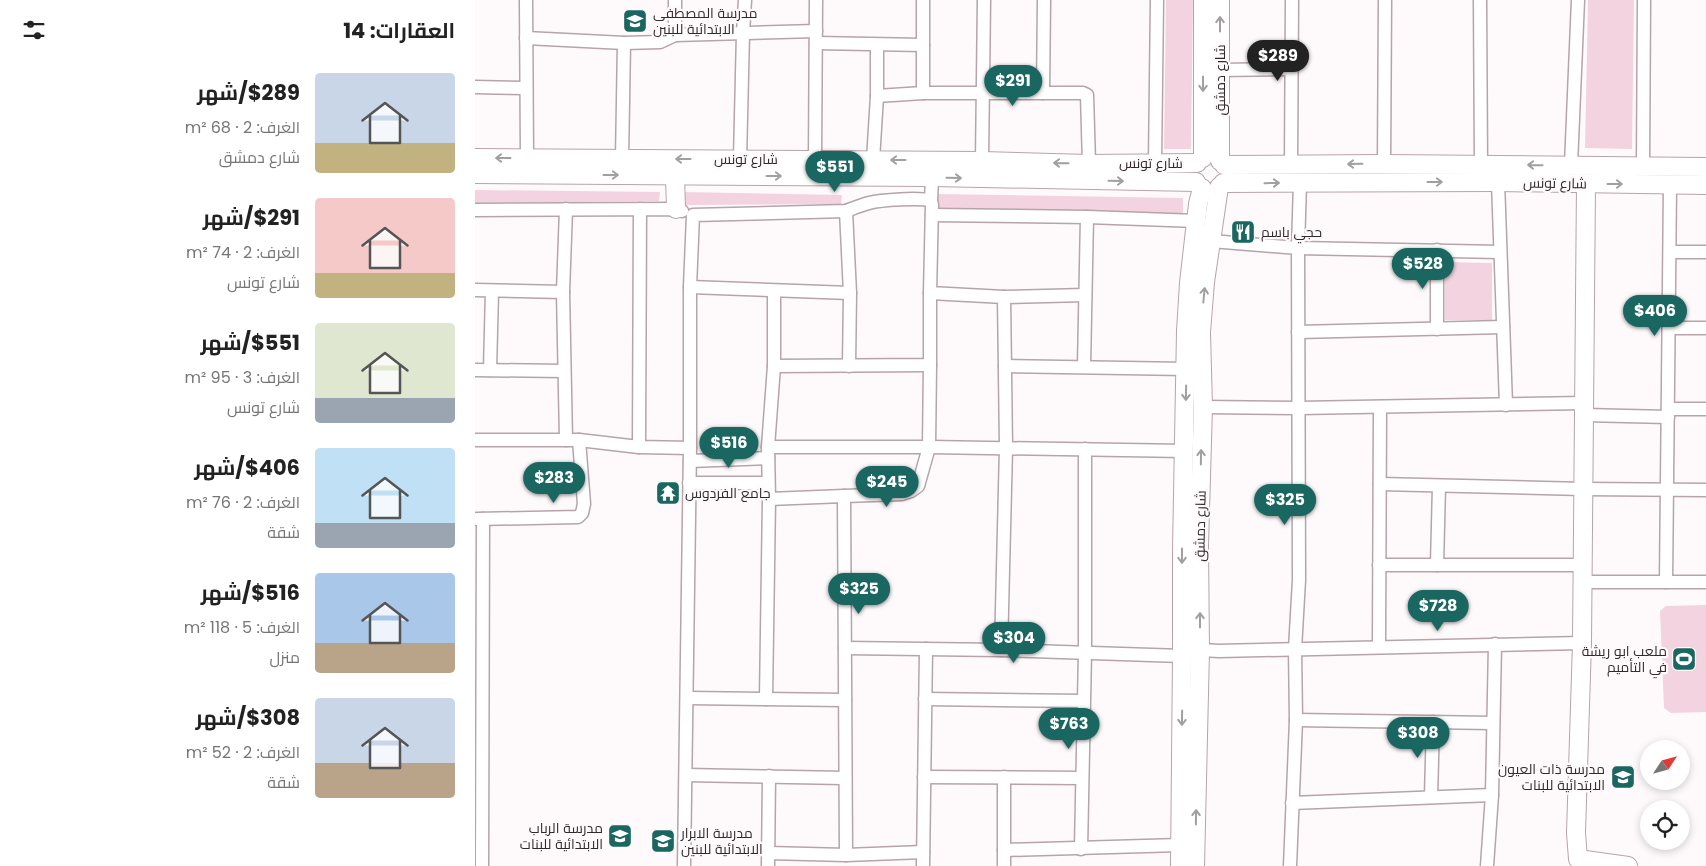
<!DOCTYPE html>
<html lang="ar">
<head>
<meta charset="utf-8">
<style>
  :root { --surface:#fff; --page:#f2f2f2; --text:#222; --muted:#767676; --accent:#1a6660 }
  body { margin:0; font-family:Poppins,Cairo,sans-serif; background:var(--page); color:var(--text); direction:rtl; height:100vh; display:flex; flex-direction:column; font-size:19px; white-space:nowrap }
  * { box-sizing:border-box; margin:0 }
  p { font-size:16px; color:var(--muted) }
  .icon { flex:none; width:28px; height:28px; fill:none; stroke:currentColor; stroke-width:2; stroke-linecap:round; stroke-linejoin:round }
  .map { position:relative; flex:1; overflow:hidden; direction:ltr }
  .drawer { display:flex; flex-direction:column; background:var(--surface); width:475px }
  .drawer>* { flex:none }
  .needle { width:32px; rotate:54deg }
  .controls { position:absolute; left:1165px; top:740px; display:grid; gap:10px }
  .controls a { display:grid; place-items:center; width:50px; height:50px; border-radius:50%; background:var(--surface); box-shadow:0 2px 8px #0003; font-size:25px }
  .price { position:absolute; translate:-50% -42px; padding:0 11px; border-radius:18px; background:var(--accent); color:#fff; font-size:16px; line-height:32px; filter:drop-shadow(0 1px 2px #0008) }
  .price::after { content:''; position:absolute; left:50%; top:30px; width:15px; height:11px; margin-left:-8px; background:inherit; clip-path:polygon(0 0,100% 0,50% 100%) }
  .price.on { background:#222; color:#fff }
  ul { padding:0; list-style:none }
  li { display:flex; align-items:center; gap:15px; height:125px; padding:0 20px }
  li span { display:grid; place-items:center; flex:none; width:140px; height:100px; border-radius:5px; color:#555 }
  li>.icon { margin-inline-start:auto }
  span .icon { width:60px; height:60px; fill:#fffc; stroke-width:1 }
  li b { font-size:21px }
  h2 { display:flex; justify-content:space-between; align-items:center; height:60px; padding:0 20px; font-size:21px }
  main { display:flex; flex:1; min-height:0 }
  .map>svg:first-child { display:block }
  .green { fill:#f3d3df }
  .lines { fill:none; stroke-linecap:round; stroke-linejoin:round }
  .street-casing { stroke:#b6a4aa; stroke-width:15 }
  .secondary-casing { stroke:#b6a4aa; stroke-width:20 }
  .street { stroke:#fff; stroke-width:12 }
  .secondary { stroke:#fff; stroke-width:18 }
  .oneway { stroke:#a29fa0 }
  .labels { text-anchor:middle; stroke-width:4.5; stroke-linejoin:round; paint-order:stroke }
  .poi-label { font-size:14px; fill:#312a2d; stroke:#fefafb; text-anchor:start }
  .street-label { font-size:14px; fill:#312a2d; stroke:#fefafb }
</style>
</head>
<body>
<main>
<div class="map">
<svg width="1231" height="866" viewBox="0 0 1231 866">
  <rect width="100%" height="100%" fill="#fefafb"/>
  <!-- green -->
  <g class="green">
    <path d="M691,0H718L716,149H689Z"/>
    <path d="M1113,0H1159L1157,149L1110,148Z"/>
    <path d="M0,190L185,192L184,201L0,203Z"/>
    <path d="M207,192L367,195L366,204L209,205Z"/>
    <path d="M463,194L708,198V214L463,210Z"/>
    <path d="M970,262L1017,263V320H970Z"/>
    <path d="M1231,605V712L1196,713L1189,708L1185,611L1191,606Z"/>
  </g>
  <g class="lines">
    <defs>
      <g id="street">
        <path d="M51,0L52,158"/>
        <path d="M200,0V35L341,31"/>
        <path d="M569,0L568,93H608L612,95L614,164"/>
        <path d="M1005,0L1006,164"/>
        <path d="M51,38L149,43L185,42L200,35"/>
        <path d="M341,43L448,45V93L402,96L398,160"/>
        <path d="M402,45V96"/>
        <path d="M448,45V0"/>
        <path d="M745,70L816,69"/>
        <path d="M0,87L51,88"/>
        <path d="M448,93H568"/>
        <path d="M147,159L149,43"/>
        <path d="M265,159L268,33L270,0"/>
        <path d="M340,160L341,0"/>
        <path d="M507,161L509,0"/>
        <path d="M680,163L682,0"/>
        <path d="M909,164L910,0"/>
        <path d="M816,165L817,0"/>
        <path d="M1096,165L1103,0"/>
        <path d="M1168,166L1169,0"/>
        <path d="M825,182L823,248L1025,252"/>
        <path d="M1023,182L1031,405"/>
        <path d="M456,201L457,177"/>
        <path d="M0,210L201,209L207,211"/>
        <path d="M371,211L375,293L374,366"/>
        <path d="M457,215L612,217L722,221"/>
        <path d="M736,241L823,248L824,580L820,649L821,720L815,866"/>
        <path d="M1195,252H1231"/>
        <path d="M215,287L375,293"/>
        <path d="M0,290L88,292L91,209"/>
        <path d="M299,291V366L293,447L294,499L369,496L371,855"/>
        <path d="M88,292L91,440"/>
        <path d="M529,297L610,295"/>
        <path d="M1194,328H1231"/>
        <path d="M962,329V250"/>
        <path d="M823,332L1028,327"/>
        <path d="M299,366L455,365V293"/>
        <path d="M530,366L711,369"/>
        <path d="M609,366L612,217"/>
        <path d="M0,370L89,371"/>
        <path d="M15,370L17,291"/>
        <path d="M728,407L824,408L1109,403"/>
        <path d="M1193,409H1231"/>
        <path d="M1109,415L1193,417"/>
        <path d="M0,440H104L164,447L215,448"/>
        <path d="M164,447L165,209"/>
        <path d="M293,447H454L710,451"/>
        <path d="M215,461L293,458"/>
        <path d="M214,483H293"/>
        <path d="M905,484L1108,489L1231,490"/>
        <path d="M369,496L427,494L436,491L443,486L454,447L455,365"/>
        <path d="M2,519L103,517L107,513L109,504L104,440"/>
        <path d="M904,565H1108"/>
        <path d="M962,565L964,486"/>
        <path d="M1108,582H1231"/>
        <path d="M1191,582L1195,185"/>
        <path d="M904,647L905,407"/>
        <path d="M370,648L526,650L707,656"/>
        <path d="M725,650L744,651L1107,643"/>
        <path d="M212,698L370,700"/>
        <path d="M291,699L294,499"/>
        <path d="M450,699L608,701"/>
        <path d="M821,720L1018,723"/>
        <path d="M211,775L370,778"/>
        <path d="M449,777L607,778"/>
        <path d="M956,797L958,722"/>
        <path d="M817,803L1017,795"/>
        <path d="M606,849L610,652V449"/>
        <path d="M529,850L705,845"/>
        <path d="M293,853L371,855L448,852"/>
        <path d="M7,866L8,519"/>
        <path d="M209,866L215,448V287L218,215L371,211C379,208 386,205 394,203C405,200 447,197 456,201L457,205L455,293L529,297L531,448L526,650"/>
        <path d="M293,866L294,776"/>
        <path d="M448,866L451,649"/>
        <path d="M529,866V777"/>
        <path d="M1012,866L1017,795L1020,644"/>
      </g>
      <g id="secondary">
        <path d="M745,0V161"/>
        <path d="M0,158L507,161L614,164L722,163"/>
        <path d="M728,158V0"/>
        <path d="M749,165L909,164L1231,167"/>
        <path d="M0,174L457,177L721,182"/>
        <path d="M200,176L201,209"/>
        <path d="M748,183L1023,182L1231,185"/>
        <path d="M1111,184L1107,643L1101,833L1103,859L1153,866"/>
        <path d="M705,866L707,656V550L711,331L714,283L723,204L727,188"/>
        <path d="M720,866L725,650L724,546L728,407L726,332L730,282L744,187"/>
      </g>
    </defs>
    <!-- street casing -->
    <use href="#street" class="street-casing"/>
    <!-- secondary casing -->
    <use href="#secondary" class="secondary-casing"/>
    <!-- street -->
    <use href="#street" class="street"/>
    <!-- secondary -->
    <use href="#secondary" class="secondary"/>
  </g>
  <!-- one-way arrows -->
  <defs><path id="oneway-shaft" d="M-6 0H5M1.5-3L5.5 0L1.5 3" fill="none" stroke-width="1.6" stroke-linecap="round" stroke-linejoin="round" transform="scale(1.25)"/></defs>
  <g class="oneway">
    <use href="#oneway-shaft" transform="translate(745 24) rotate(-90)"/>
    <use href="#oneway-shaft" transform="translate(728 84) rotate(90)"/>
    <use href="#oneway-shaft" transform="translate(28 158) rotate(-180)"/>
    <use href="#oneway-shaft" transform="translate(208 159) rotate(-180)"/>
    <use href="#oneway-shaft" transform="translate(423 160) rotate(-180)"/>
    <use href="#oneway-shaft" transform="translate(586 163) rotate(-179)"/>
    <use href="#oneway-shaft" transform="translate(880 164) rotate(179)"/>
    <use href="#oneway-shaft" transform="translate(1060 165) rotate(-179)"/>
    <use href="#oneway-shaft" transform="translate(136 175)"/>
    <use href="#oneway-shaft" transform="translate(299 176)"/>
    <use href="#oneway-shaft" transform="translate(479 178) rotate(1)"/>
    <use href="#oneway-shaft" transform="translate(641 181) rotate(1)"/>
    <use href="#oneway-shaft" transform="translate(960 182)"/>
    <use href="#oneway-shaft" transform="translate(797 183) rotate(-1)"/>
    <use href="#oneway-shaft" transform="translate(1140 184)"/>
    <use href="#oneway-shaft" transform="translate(729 295) rotate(-85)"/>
    <use href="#oneway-shaft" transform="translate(711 393) rotate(91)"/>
    <use href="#oneway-shaft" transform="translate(726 457) rotate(-89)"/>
    <use href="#oneway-shaft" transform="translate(707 556) rotate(90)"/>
    <use href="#oneway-shaft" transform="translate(725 620) rotate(-90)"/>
    <use href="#oneway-shaft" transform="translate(707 718) rotate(91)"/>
    <use href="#oneway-shaft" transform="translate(721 817) rotate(-89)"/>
  </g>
  <!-- icons -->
  <defs>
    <symbol id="school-square" viewBox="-11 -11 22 22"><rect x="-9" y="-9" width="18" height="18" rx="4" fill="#1a6660" stroke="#fefafb"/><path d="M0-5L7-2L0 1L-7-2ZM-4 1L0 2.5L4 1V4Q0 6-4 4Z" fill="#fff"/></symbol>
    <symbol id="restaurant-square" viewBox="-11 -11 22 22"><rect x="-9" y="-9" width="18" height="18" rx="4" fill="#1a6660" stroke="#fefafb"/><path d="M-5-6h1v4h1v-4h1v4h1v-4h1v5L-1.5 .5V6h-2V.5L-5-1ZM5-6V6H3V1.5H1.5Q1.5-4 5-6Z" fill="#fff"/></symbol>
    <symbol id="temple-square" viewBox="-11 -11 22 22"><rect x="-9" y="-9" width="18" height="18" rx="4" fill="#1a6660" stroke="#fefafb"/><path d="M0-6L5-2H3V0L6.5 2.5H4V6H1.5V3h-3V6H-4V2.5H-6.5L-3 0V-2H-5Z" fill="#fff"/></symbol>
    <symbol id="stadium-square" viewBox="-11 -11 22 22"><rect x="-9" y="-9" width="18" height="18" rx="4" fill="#1a6660" stroke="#fefafb"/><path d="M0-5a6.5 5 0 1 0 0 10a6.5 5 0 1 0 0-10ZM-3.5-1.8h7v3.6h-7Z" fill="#fff"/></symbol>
  </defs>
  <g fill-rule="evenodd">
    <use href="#school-square" x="146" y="7" width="28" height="28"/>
    <use href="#restaurant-square" x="754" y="218" width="28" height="28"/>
    <use href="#temple-square" x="179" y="479" width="28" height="28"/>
    <use href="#stadium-square" x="1195" y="645" width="28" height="28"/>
    <use href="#school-square" x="1134" y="763" width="28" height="28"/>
    <use href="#school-square" x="131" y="822" width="28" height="28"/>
    <use href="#school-square" x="174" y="827" width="28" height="28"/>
  </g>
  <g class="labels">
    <!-- poi labels -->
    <g class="poi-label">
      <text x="178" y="18">مدرسة المصطفى<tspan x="178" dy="16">الابتدائية للبنين</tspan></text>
      <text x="786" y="237">حجي باسم</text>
      <text x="210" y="498">جامع الفردوس</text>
      <text x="1192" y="656" text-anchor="end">ملعب ابو ريشة<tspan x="1192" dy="16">في التأميم</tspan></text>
      <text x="1130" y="774" text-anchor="end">مدرسة ذات العيون<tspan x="1130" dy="16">الابتدائية للبنات</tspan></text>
      <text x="128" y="833" text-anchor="end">مدرسة الرباب<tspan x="128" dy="16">الابتدائية للبنات</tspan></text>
      <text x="206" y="838">مدرسة الابرار<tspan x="206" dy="16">الابتدائية للبنين</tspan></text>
    </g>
    <!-- street labels -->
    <g class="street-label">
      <text transform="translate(745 80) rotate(-90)" y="5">شارع دمشق</text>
      <text x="271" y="164">شارع تونس</text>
      <text x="676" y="168">شارع تونس</text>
      <text transform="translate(1080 183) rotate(1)" y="5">شارع تونس</text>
      <text transform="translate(725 526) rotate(-89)" y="5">شارع دمشق</text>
    </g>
  </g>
</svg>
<div class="controls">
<a><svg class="needle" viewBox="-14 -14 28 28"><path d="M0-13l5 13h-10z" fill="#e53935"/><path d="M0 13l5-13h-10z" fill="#767676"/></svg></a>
<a><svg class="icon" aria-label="locate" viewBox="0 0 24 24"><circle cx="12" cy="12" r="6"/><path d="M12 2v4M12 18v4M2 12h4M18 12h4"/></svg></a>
</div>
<b class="price on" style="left:803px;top:82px">$289</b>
<b class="price" style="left:538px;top:107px">$291</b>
<b class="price" style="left:360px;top:193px">$551</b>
<b class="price" style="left:948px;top:290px">$528</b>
<b class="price" style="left:1180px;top:337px">$406</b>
<b class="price" style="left:254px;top:469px">$516</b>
<b class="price" style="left:79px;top:504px">$283</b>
<b class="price" style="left:412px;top:508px">$245</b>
<b class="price" style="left:810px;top:526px">$325</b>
<b class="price" style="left:384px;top:615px">$325</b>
<b class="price" style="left:963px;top:632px">$728</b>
<b class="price" style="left:539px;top:664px">$304</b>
<b class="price" style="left:594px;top:750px">$763</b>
<b class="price" style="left:943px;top:759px">$308</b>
</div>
<section class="drawer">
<h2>العقارات: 14<svg class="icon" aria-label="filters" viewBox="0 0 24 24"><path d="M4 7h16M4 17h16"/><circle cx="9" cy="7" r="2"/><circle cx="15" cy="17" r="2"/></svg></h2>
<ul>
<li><span style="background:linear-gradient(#c9d6e8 70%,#c2b280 0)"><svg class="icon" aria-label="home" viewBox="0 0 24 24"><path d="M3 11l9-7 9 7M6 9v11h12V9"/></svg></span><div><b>$289/شهر</b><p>الغرف: 2 · 68 m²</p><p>شارع دمشق</p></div></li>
<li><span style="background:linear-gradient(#f6c9c9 75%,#c2b280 0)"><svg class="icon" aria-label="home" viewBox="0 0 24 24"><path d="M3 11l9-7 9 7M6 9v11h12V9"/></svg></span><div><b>$291/شهر</b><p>الغرف: 2 · 74 m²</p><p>شارع تونس</p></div></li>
<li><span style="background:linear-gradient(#dfe7d0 75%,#9aa5b1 0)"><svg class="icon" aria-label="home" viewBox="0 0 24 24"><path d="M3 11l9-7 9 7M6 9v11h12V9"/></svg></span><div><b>$551/شهر</b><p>الغرف: 3 · 95 m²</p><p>شارع تونس</p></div></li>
<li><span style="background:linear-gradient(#bfe0f5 75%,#9aa5b1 0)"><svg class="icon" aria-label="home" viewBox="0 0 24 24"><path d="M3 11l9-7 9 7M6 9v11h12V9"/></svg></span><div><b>$406/شهر</b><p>الغرف: 2 · 76 m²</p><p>شقة</p></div></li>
<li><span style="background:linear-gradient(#a9c7e8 70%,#b9a48a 0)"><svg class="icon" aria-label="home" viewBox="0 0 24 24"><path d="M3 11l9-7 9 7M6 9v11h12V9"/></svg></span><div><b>$516/شهر</b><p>الغرف: 5 · 118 m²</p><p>منزل</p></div></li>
<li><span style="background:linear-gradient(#c9d6e8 65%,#b9a48a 0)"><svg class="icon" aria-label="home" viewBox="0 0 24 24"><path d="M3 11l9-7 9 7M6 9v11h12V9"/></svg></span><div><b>$308/شهر</b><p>الغرف: 2 · 52 m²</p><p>شقة</p></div></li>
</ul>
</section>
</main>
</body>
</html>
